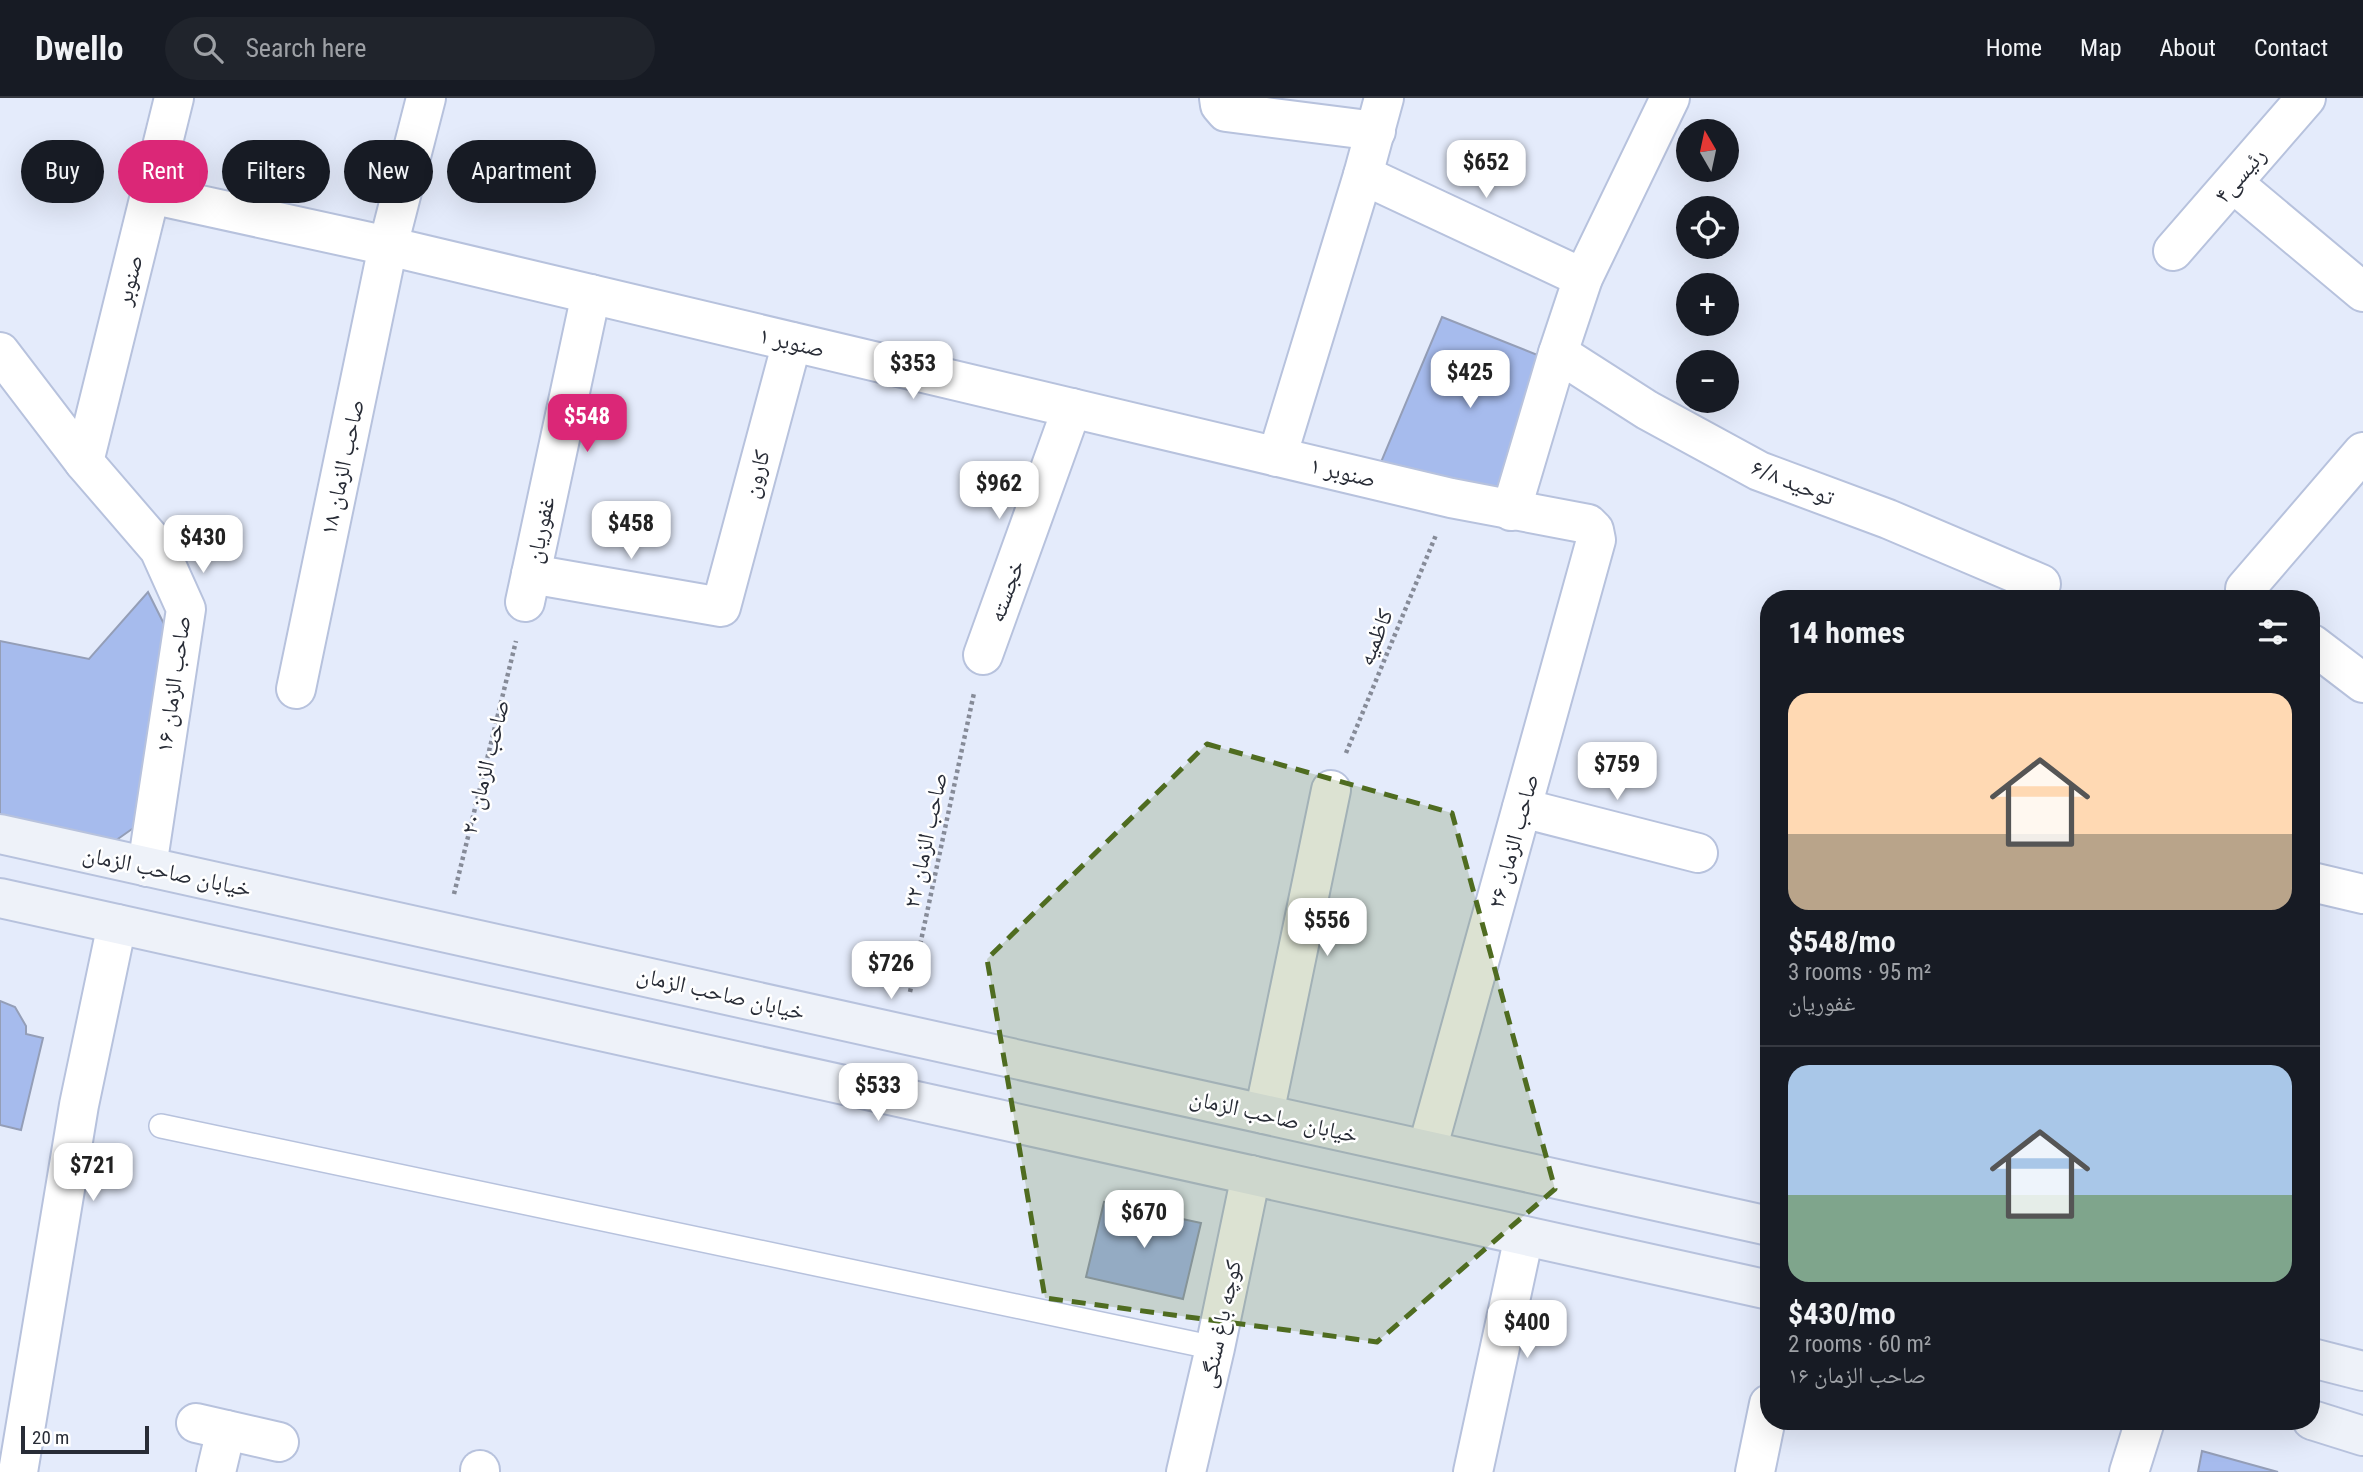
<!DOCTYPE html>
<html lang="en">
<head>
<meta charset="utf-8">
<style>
  :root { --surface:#171b24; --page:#20242c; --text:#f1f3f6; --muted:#9ea1a6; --line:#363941; --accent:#db2777 }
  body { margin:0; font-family:"Roboto Condensed","Noto Naskh Arabic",sans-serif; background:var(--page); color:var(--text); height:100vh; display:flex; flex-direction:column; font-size:26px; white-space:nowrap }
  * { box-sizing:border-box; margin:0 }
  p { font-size:23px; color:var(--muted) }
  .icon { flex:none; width:38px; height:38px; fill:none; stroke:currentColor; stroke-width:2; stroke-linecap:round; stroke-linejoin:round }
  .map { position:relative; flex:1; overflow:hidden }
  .details { position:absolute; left:1760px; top:492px; width:560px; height:840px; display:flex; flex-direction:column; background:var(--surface); border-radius:28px; box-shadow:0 7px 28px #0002 }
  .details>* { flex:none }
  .guide { position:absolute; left:21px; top:42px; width:665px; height:63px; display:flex; gap:14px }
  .needle { width:46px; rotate:351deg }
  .tools { position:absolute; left:1676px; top:21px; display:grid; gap:14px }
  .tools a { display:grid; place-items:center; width:63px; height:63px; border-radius:50%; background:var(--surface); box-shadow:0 7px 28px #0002; font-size:35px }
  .scale { position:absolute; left:21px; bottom:18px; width:128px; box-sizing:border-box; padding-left:7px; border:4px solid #282c36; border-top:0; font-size:19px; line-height:24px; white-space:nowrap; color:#282c36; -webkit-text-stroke:5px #fff; paint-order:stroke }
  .price { position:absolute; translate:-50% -60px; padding:0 16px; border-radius:14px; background:#fff; color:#222; font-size:23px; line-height:46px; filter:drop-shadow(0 2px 4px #0008) }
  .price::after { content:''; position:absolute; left:50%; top:42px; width:21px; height:16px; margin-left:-10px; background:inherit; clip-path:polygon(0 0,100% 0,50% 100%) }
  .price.on { background:var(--accent); color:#fff }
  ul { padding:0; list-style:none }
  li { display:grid; align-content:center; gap:14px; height:371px; padding:0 28px }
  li+li { border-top:2px solid var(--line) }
  li span { display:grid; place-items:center; height:217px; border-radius:21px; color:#555 }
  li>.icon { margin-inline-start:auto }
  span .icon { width:126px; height:126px; fill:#fffc; stroke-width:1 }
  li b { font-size:30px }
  h2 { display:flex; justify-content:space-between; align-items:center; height:84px; padding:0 28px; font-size:30px }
  .pill { padding:0 24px; border-radius:32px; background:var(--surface); box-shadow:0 7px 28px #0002; font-size:24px; line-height:63px }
  .pill.on { background:var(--accent); color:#fff }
  header { display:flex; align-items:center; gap:42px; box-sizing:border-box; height:98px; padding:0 35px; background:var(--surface); border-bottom:2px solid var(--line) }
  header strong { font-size:33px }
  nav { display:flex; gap:38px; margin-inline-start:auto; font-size:24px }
  .search { width:490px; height:63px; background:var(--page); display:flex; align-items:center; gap:18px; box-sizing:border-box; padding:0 24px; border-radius:38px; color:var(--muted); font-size:26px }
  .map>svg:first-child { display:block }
  .building { fill:#a6bbed; stroke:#949eb7; stroke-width:2 }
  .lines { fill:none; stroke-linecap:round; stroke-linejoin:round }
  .service-casing { stroke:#b7c2dd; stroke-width:26 }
  .minor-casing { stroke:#b7c2dd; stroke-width:42 }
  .secondary-casing { stroke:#b7c2dd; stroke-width:42 }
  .path { stroke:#868b98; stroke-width:4.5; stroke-dasharray:3.5 3.5; stroke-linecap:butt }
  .service { stroke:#fff; stroke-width:23 }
  .minor { stroke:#fff; stroke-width:38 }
  .secondary { stroke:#eef2f9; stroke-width:38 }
  .marked { fill:#4f6c20; fill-opacity:0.2; stroke:#4f6c20; stroke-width:5; stroke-dasharray:14 9; stroke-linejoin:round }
  .labels { text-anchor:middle; stroke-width:5; stroke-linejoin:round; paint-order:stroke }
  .street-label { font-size:23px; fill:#282c36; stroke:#fff }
</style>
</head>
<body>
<header>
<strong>Dwello</strong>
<div class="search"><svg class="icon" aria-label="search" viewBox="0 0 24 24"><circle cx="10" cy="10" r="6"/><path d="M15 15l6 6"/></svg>Search here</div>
<nav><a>Home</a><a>Map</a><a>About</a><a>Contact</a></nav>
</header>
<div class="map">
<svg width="2363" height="1374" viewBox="0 0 2363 1374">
  <rect width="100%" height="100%" fill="#e4ebfb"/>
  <!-- building -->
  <g class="building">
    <path d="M1442,219L1550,262L1512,398L1381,364Z"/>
    <path d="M148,494L168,534L142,724L105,750L0,725V543L89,561Z"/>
    <path d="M0,903L15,909L26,928V936L43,940L21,1032L0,1027Z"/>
    <path d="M1104,1104L1201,1125L1183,1201L1086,1179Z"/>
    <path d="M2202,1353L2278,1374H2198Z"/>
  </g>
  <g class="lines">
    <defs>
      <path id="service" d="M161,1028L1215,1250"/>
      <g id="minor">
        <path d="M1219,0L1220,7L1226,14L1376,33"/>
        <path d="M1363,77L1583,180"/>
        <path d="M2233,85L2363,194"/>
        <path d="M150,96L388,148L1451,400L1588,426L1594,432L1596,442L1427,1052"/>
        <path d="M2173,153L2306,0"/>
        <path d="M0,254L84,364L159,451L186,511L147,769"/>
        <path d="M1558,255L1647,312L1759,373L1888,421L2041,486"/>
        <path d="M1277,359L1363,77L1384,0"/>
        <path d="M84,364L174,0"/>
        <path d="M1511,413L1558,255L1583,180L1670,0"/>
        <path d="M531,476L721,509L792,244"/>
        <path d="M2245,500V491L2363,354"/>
        <path d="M525,504L591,196"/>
        <path d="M2312,546L2363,585"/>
        <path d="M983,557L1072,310"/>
        <path d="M296,591L388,148L426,0"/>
        <path d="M1522,710L1698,755"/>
        <path d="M2312,784L2363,796"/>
        <path d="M1264,1016L1331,692"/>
        <path d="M196,1325L279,1344"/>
        <path d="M18,1374L79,1007L117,826"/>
        <path d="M216,1374L226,1332"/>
        <path d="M480,1374V1372"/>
        <path d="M1186,1374L1215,1250L1251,1077"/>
        <path d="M1473,1374L1524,1138"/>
        <path d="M1755,1374L1769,1306"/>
        <path d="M2129,1374L2145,1323"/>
      </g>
      <g id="secondary">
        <path d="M0,736L1769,1128"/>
        <path d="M0,800L1769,1192"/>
        <path d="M2312,1260L2363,1273"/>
        <path d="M2312,1322L2363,1338"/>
      </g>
    </defs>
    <!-- service casing -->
    <use href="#service" class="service-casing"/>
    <!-- minor casing -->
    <use href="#minor" class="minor-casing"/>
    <!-- secondary casing -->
    <use href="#secondary" class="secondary-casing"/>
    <!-- path -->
    <g class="path">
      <path d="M1346,655L1436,437"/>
      <path d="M454,796L516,543"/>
      <path d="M910,894L974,595"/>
    </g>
    <!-- service -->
    <use href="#service" class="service"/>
    <!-- minor -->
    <use href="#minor" class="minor"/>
    <!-- secondary -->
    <use href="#secondary" class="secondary"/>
  </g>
  <!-- marked area -->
  <path class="marked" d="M1207,646L1452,715L1555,1091L1377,1244L1045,1200L987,861Z"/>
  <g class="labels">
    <!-- street labels -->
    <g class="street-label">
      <text transform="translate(2240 77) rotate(-49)" y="8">رئیسی۴</text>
      <text transform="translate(129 182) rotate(-76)" y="8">صنوبر</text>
      <text transform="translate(792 244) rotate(13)" y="8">صنوبر ۱</text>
      <text transform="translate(342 369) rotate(-78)" y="8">صاحب الزمان ۱۸</text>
      <text transform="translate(1343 374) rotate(13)" y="8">صنوبر ۱</text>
      <text transform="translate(756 376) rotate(-75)" y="8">کارون</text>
      <text transform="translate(1793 384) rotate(22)" y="8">توحید ۶/۸</text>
      <text transform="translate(540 432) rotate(-78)" y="8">غفوریان</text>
      <text transform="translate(1006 493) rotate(-70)" y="8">خجسته</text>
      <text transform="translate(1375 539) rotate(-68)" y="8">کاظمیه</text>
      <text transform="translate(173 586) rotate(-82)" y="8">صاحب الزمان ۱۶</text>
      <text transform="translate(485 669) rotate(-76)" y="8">صاحب الزمان ۲۰</text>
      <text transform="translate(925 742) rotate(-78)" y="8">صاحب الزمان ۲۲</text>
      <text transform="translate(1513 743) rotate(-75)" y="8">صاحب الزمان ۲۶</text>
      <text transform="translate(167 773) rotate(12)" y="8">خیابان صاحب الزمان</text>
      <text transform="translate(721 895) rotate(13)" y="8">خیابان صاحب الزمان</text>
      <text transform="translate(1274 1018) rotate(13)" y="8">خیابان صاحب الزمان</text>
      <text transform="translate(1220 1226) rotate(-78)" y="8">کوچه باغ سنگی</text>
    </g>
  </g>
</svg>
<div class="tools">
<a><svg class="needle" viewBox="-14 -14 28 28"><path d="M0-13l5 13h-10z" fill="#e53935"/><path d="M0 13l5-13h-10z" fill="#9ea1a6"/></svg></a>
<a><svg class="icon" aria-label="locate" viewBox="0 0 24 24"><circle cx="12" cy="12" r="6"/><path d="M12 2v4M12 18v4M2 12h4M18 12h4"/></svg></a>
<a>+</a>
<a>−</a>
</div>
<div class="scale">20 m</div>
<b class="price" style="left:1486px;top:102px">$652</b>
<b class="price" style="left:913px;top:303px">$353</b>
<b class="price" style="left:1470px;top:312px">$425</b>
<b class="price on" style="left:587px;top:356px">$548</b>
<b class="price" style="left:999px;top:423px">$962</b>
<b class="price" style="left:631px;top:463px">$458</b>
<b class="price" style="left:203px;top:477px">$430</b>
<b class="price" style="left:1617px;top:704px">$759</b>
<b class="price" style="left:1327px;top:860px">$556</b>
<b class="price" style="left:891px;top:903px">$726</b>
<b class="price" style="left:878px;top:1025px">$533</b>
<b class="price" style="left:93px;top:1105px">$721</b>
<b class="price" style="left:1144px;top:1152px">$670</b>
<b class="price" style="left:1527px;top:1262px">$400</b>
<div class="guide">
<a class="pill">Buy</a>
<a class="pill on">Rent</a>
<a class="pill">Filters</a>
<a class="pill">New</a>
<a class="pill">Apartment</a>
</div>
<section class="details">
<h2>14 homes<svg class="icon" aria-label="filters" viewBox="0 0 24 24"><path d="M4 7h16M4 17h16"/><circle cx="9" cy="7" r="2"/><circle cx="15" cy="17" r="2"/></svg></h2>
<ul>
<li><span style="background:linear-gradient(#ffd9b3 65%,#b9a48a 0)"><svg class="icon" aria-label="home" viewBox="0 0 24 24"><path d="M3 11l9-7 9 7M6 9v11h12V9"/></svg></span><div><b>$548/mo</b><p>3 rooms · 95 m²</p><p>غفوریان</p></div></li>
<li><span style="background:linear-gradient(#a9c7e8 60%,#7fa58c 0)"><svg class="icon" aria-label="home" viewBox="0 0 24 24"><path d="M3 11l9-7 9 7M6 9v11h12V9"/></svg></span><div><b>$430/mo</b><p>2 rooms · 60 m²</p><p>صاحب الزمان ۱۶</p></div></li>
</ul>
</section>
</div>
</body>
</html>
